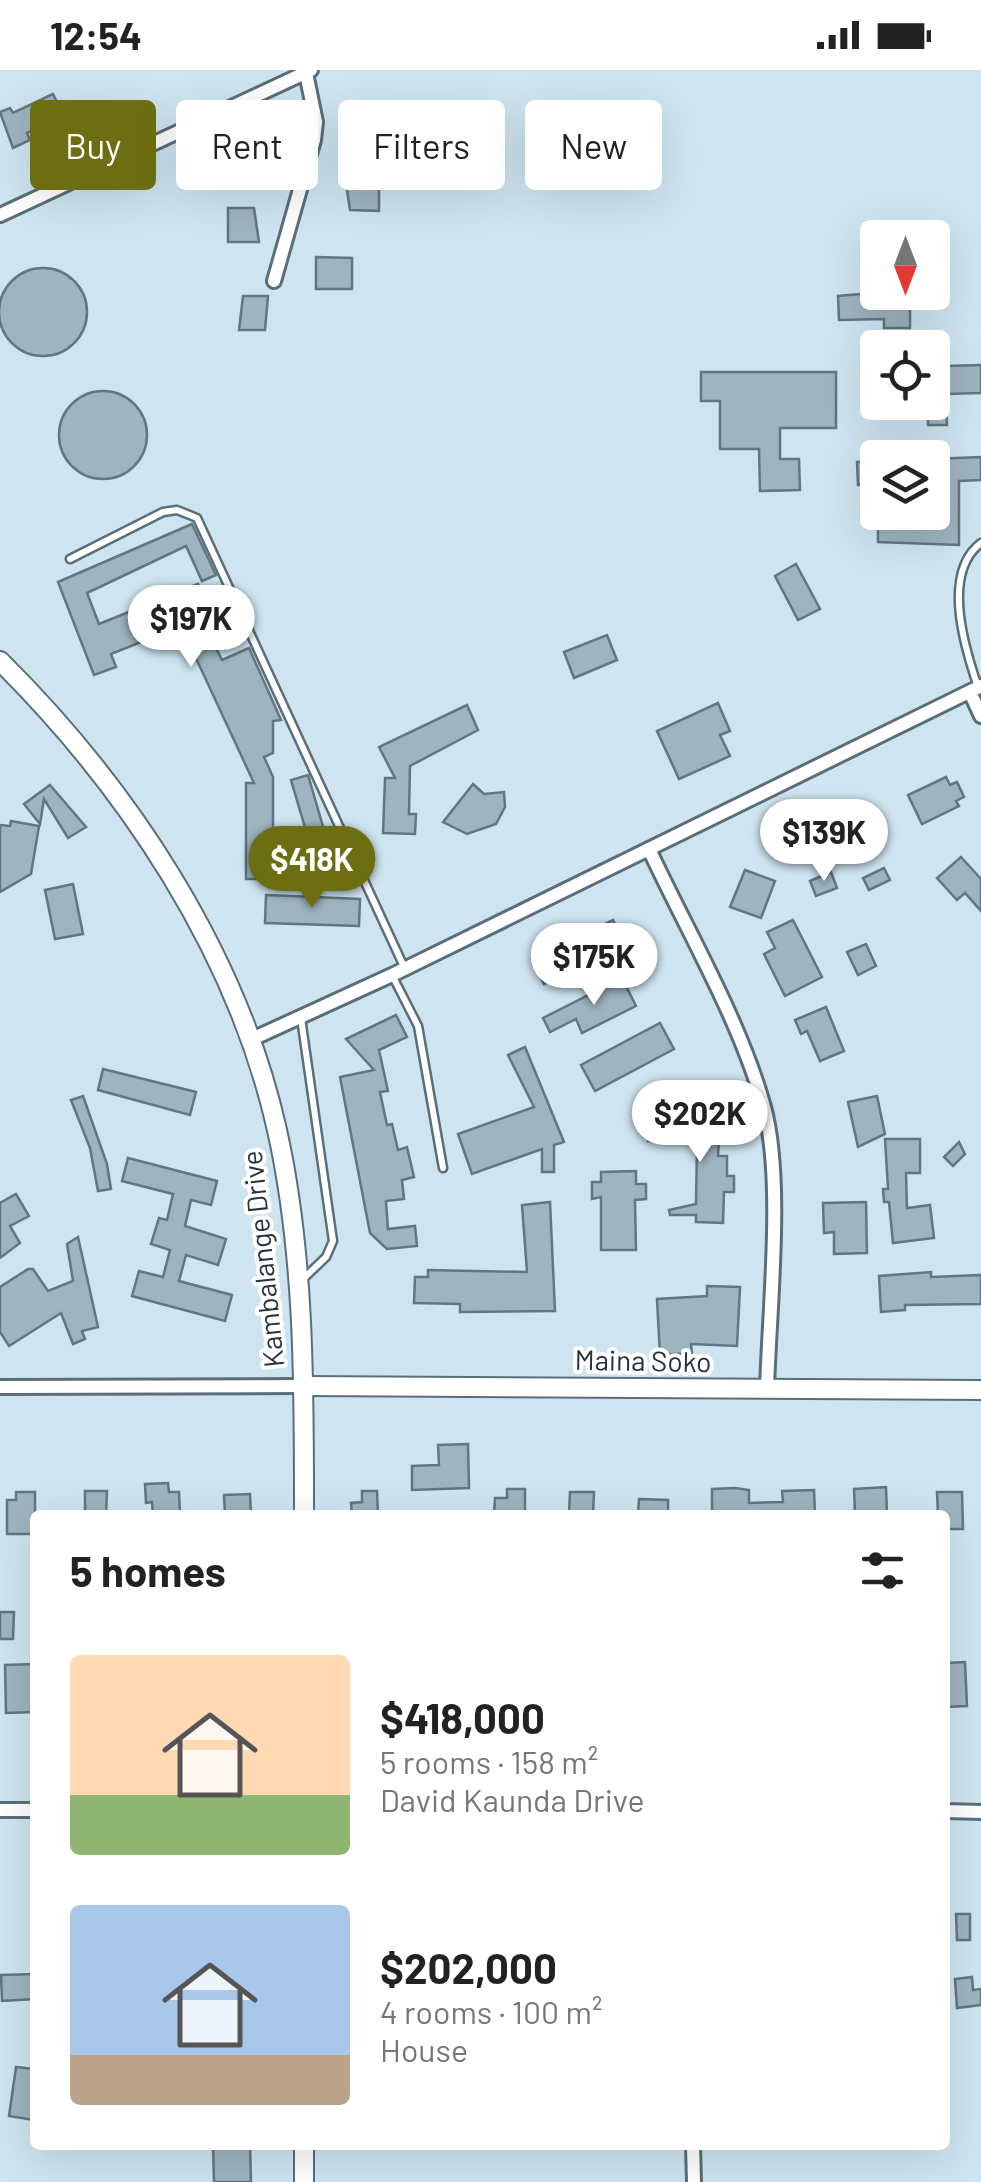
<!DOCTYPE html>
<html lang="en">
<head>
<meta charset="utf-8">
<style>
  :root { --surface:#fff; --page:#f6f6f6; --text:#222; --muted:#767676; --accent:#6c6e11 }
  body { margin:0; font-family:Barlow,sans-serif; background:var(--page); color:var(--text); height:100vh; display:flex; flex-direction:column; font-size:38px; white-space:nowrap }
  * { box-sizing:border-box; margin:0 }
  p { font-size:32px; color:var(--muted) }
  .icon { flex:none; width:55px; height:55px; fill:none; stroke:currentColor; stroke-width:2; stroke-linecap:round; stroke-linejoin:round }
  .map { position:relative; flex:1; overflow:hidden }
  .drawer { position:absolute; left:30px; top:1440px; width:920px; height:640px; display:flex; flex-direction:column; background:var(--surface); border-radius:10px; box-shadow:0 10px 40px #0002 }
  .drawer>* { flex:none }
  .hud { position:absolute; left:30px; top:30px; width:922px; height:90px; display:flex; gap:20px }
  .needle { width:65px; rotate:180deg }
  .fabs { position:absolute; left:860px; top:150px; display:grid; gap:20px }
  .fabs a { display:grid; place-items:center; width:90px; height:90px; border-radius:10px; background:var(--surface); box-shadow:0 10px 40px #0002; font-size:50px }
  .price { position:absolute; translate:-50% -85px; padding:0 22px; border-radius:35px; background:#fff; color:#222; font-size:32px; line-height:65px; filter:drop-shadow(0 2px 5px #0008) }
  .price::after { content:''; position:absolute; left:50%; top:60px; width:30px; height:22px; margin-left:-15px; background:inherit; clip-path:polygon(0 0,100% 0,50% 100%) }
  .price.active { background:var(--accent); color:#fff }
  ul { padding:0; list-style:none }
  li { display:flex; align-items:center; gap:30px; height:250px; padding:0 40px }
  li span { display:grid; place-items:center; flex:none; width:280px; height:200px; border-radius:10px; color:#555 }
  li>.icon { margin-inline-start:auto }
  span .icon { width:120px; height:120px; fill:#fffc; stroke-width:1 }
  li b { font-size:42px }
  h2 { display:flex; justify-content:space-between; align-items:center; height:120px; padding:0 40px; font-size:42px }
  .tag { padding:0 35px; border-radius:10px; background:var(--surface); box-shadow:0 10px 40px #0002; font-size:35px; line-height:90px }
  .tag.active { background:var(--accent); color:#fff }
  .status { display:flex; justify-content:space-between; align-items:center; height:70px; padding:0 50px; background:var(--surface); direction:ltr }
  .status svg { height:28px; fill:currentColor }
  .map>svg:first-child { display:block }
  .building { fill:#9eb4c0; stroke:#627681; stroke-width:2.5 }
  .lines { fill:none; stroke-linecap:round; stroke-linejoin:round }
  .lane-casing { stroke:#5a6e79; stroke-width:11 }
  .street-casing { stroke:#5a6e79; stroke-width:18 }
  .secondary-casing { stroke:#5a6e79; stroke-width:22 }
  .lane { stroke:#fff; stroke-width:6 }
  .street { stroke:#fff; stroke-width:12 }
  .secondary { stroke:#fff; stroke-width:18 }
  .labels { text-anchor:middle; stroke-width:8; stroke-linejoin:round; paint-order:stroke }
  .street-label { font-size:28px; fill:#283136; stroke:#fff }
</style>
</head>
<body>
<div class="status"><b>12:54</b><svg viewBox="0 0 49 12"><path d="M0 12V9h3v3zM5 12V6h3v6zM10 12V3h3v9zM15 12V0h3v12zM26 1h20v11H26zM47 4h2v5h-2z"/></svg></div>
<div class="map">
<svg width="981" height="2112" viewBox="0 0 981 2112">
  <rect width="100%" height="100%" fill="#cee5f1"/>
  <!-- building -->
  <g class="building">
    <path d="M53,24L64,46L27,63L30,70L13,78L0,42L10,38L13,43Z"/>
    <path d="M377,37H398V76L377,75Z"/>
    <rect x="258" y="72" width="22" height="29"/>
    <path d="M345,107H379V141L350,140Z"/>
    <path d="M228,138H254L259,172H228Z"/>
    <path d="M316,187L352,188V219H316Z"/>
    <circle cx="43" cy="242" r="44"/>
    <path d="M884,222H910V258H884V249L839,250L838,226Z"/>
    <path d="M243,226H268L265,260H239Z"/>
    <path d="M981,295V323L947,324L946,296Z"/>
    <path d="M701,302H836V358H780V389H799L800,420L760,421L759,379H720V331H701Z"/>
    <circle cx="103" cy="365" r="44"/>
    <path d="M932,325H946L947,355H928V332H932Z"/>
    <path d="M981,387V410L959,411V475L878,472V447H928L932,442V389Z"/>
    <path d="M878,391V414L858,415L857,392Z"/>
    <path d="M192,454L216,505L202,511L186,476L87,523L99,554L198,514L210,544L201,548L222,590L249,578L281,650L273,651V683L264,687L273,707V809H246V713H254L181,556L111,584L116,597L94,605L58,512Z"/>
    <path d="M796,494L820,539L798,550L775,506Z"/>
    <path d="M607,565L617,590L574,608L564,582Z"/>
    <path d="M718,633L730,661L720,665L730,686L679,709L657,661Z"/>
    <path d="M467,635L478,660L410,696L409,744H416L415,764L383,763L385,708H395L379,677Z"/>
    <path d="M308,705L336,801L308,810L295,764L306,761L291,710Z"/>
    <path d="M946,707L950,715L957,712L964,727L956,731L959,736L922,754L908,725Z"/>
    <path d="M473,714L484,724L504,722L505,737L496,754L467,764L443,752Z"/>
    <path d="M50,715L86,757L68,768L44,729L40,754L24,734Z"/>
    <path d="M11,751L39,756L31,804L0,822V755L10,756Z"/>
    <path d="M961,787L981,809V841L965,823L957,830L937,808Z"/>
    <path d="M884,798L890,810L869,820L863,808Z"/>
    <path d="M745,800L775,811L761,848L730,837Z"/>
    <path d="M831,802L837,818L816,826L810,811Z"/>
    <path d="M73,814L83,864L55,869L45,820Z"/>
    <path d="M266,825L360,829L359,856L265,853Z"/>
    <path d="M613,850L625,876L544,914L532,889Z"/>
    <path d="M793,850L822,907L785,926L764,884L775,878L767,862Z"/>
    <path d="M866,874L876,896L858,905L847,882Z"/>
    <path d="M622,908L636,936L582,963L576,949L550,962L543,948Z"/>
    <path d="M826,937L844,981L820,991L807,961L801,964L795,950Z"/>
    <path d="M396,945L407,967L379,980L388,1021L380,1022L387,1055L392,1054L398,1080L407,1077L414,1107L402,1110L404,1129L386,1131L388,1159L415,1156L417,1176L387,1179L370,1163L340,1007L374,1000L346,969Z"/>
    <path d="M660,953L674,979L595,1021L581,995Z"/>
    <path d="M525,977L564,1072L554,1075V1102H542V1079L472,1104L458,1064L534,1037L508,985Z"/>
    <path d="M103,999L196,1022L190,1045L98,1020Z"/>
    <path d="M83,1026L107,1094L111,1119L98,1121L90,1078L71,1030Z"/>
    <path d="M877,1026L885,1064L858,1077L848,1032Z"/>
    <path d="M649,1049L720,1052L718,1086H727V1106H734V1122H724L723,1153L696,1152V1145H670L669,1140L696,1134L697,1073L648,1071Z"/>
    <path d="M885,1069H920V1103H906L907,1138L930,1135L934,1168L893,1173L889,1132H884L883,1119H888Z"/>
    <path d="M959,1072L965,1084L953,1096L944,1087Z"/>
    <path d="M128,1088L217,1111L211,1135L191,1130L185,1156L226,1169L218,1195L186,1185L179,1211L232,1225L225,1251L132,1226L139,1201L163,1207L170,1180L151,1174L159,1148L167,1150L173,1124L122,1111Z"/>
    <path d="M636,1101V1114H646V1129L635,1130L636,1180H601V1127L592,1129V1112H601V1102Z"/>
    <path d="M16,1124L29,1146L10,1156L20,1173L0,1188V1133Z"/>
    <path d="M550,1132L555,1241L460,1242V1234L414,1233L415,1207H428V1200L527,1202L522,1135Z"/>
    <path d="M866,1132L867,1183L834,1184V1162L824,1163L823,1133Z"/>
    <path d="M78,1167L98,1257L82,1261L85,1269L73,1274L61,1243L9,1276L0,1262V1217L28,1199H33L48,1221L73,1211L67,1174Z"/>
    <path d="M931,1202V1207L981,1205V1234L905,1235V1240L881,1242L879,1206Z"/>
    <path d="M707,1216L740,1217L737,1276L691,1274L692,1283L660,1285L657,1229L707,1226Z"/>
    <path d="M468,1374L469,1418L412,1420V1396L439,1395L438,1375Z"/>
    <path d="M168,1413L169,1422H179L180,1445H153L152,1432L146,1433L145,1414Z"/>
    <path d="M886,1417L887,1445H855L854,1419Z"/>
    <path d="M735,1418L749,1420V1433L783,1432L782,1421L814,1420L815,1445H712V1419Z"/>
    <path d="M507,1419H525V1445H494L495,1428H507Z"/>
    <path d="M85,1421H107L106,1445H85Z"/>
    <path d="M362,1421H377L378,1445H352L351,1433L362,1432Z"/>
    <path d="M16,1422H35V1464H7V1430H16Z"/>
    <path d="M570,1422H594L593,1445H569Z"/>
    <path d="M937,1422H962L963,1459H945V1445H938Z"/>
    <path d="M250,1424L251,1445H225L224,1425Z"/>
    <path d="M639,1429L668,1430V1445H638Z"/>
    <path d="M0,1542H14L13,1569H0Z"/>
    <path d="M965,1592L967,1636L945,1637V1593Z"/>
    <path d="M34,1594L35,1642L6,1643L5,1595Z"/>
    <path d="M956,1844H970V1870H957Z"/>
    <path d="M35,1904V1929L2,1931L1,1905Z"/>
    <path d="M972,1907L973,1920L981,1919V1935L957,1938L955,1909Z"/>
    <path d="M16,1997L35,1999L34,2050L9,2046Z"/>
    <path d="M213,2075H250L251,2112H214Z"/>
  </g>
  <g class="lines">
    <defs>
      <g id="lane">
        <path d="M70,489L163,442L177,440L197,448L405,899"/>
        <path d="M978,617C965,579 941,503 981,473"/>
        <path d="M392,905L418,956L443,1098"/>
        <path d="M301,948L333,1171L326,1187L301,1211"/>
      </g>
      <g id="street">
        <path d="M0,145L311,0"/>
        <path d="M274,211L314,70L316,52L306,3"/>
        <path d="M970,622L981,646"/>
        <path d="M649,779C687,861 740,950 764,1037C784,1110 769,1241 767,1320"/>
        <path d="M250,970L392,905L981,616"/>
        <path d="M0,1317L304,1316"/>
        <path d="M0,1740H35"/>
        <path d="M945,1741L981,1742"/>
        <path d="M693,2075L694,2112"/>
      </g>
      <g id="secondary">
        <path d="M0,591C128,718 237,882 277,1060C305,1185 304,1318 304,1445"/>
        <path d="M304,1316L981,1320"/>
        <path d="M304,2112V2075"/>
      </g>
    </defs>
    <!-- lane casing -->
    <use href="#lane" class="lane-casing"/>
    <!-- street casing -->
    <use href="#street" class="street-casing"/>
    <!-- secondary casing -->
    <use href="#secondary" class="secondary-casing"/>
    <!-- lane -->
    <use href="#lane" class="lane"/>
    <!-- street -->
    <use href="#street" class="street"/>
    <!-- secondary -->
    <use href="#secondary" class="secondary"/>
  </g>
  <g class="labels">
    <!-- street labels -->
    <g class="street-label">
      <text transform="translate(263 1189) rotate(-96)" y="10">Kambalange Drive</text>
      <text transform="translate(643 1291) rotate(1)" y="10">Maina Soko</text>
    </g>
  </g>
</svg>
<div class="fabs">
<a><svg class="needle" viewBox="-14 -14 28 28"><path d="M0-13l5 13h-10z" fill="#e53935"/><path d="M0 13l5-13h-10z" fill="#767676"/></svg></a>
<a><svg class="icon" aria-label="locate" viewBox="0 0 24 24"><circle cx="12" cy="12" r="6"/><path d="M12 2v4M12 18v4M2 12h4M18 12h4"/></svg></a>
<a><svg class="icon" aria-label="layers" viewBox="0 0 24 24"><path d="M12 4l9 5-9 5-9-5zM3 14l9 5 9-5"/></svg></a>
</div>
<b class="price" style="left:191px;top:600px">$197K</b>
<b class="price" style="left:824px;top:814px">$139K</b>
<b class="price active" style="left:312px;top:841px">$418K</b>
<b class="price" style="left:594px;top:938px">$175K</b>
<b class="price" style="left:700px;top:1095px">$202K</b>
<div class="hud">
<a class="tag active">Buy</a>
<a class="tag">Rent</a>
<a class="tag">Filters</a>
<a class="tag">New</a>
</div>
<section class="drawer">
<h2>5 homes<svg class="icon" aria-label="filters" viewBox="0 0 24 24"><path d="M4 7h16M4 17h16"/><circle cx="9" cy="7" r="2"/><circle cx="15" cy="17" r="2"/></svg></h2>
<ul>
<li><span style="background:linear-gradient(#ffd9b3 70%,#8fb573 0)"><svg class="icon" aria-label="home" viewBox="0 0 24 24"><path d="M3 11l9-7 9 7M6 9v11h12V9"/></svg></span><div><b>$418,000</b><p>5 rooms · 158 m²</p><p>David Kaunda Drive</p></div></li>
<li><span style="background:linear-gradient(#a9c7e8 75%,#b9a48a 0)"><svg class="icon" aria-label="home" viewBox="0 0 24 24"><path d="M3 11l9-7 9 7M6 9v11h12V9"/></svg></span><div><b>$202,000</b><p>4 rooms · 100 m²</p><p>House</p></div></li>
</ul>
</section>
</div>
</body>
</html>
